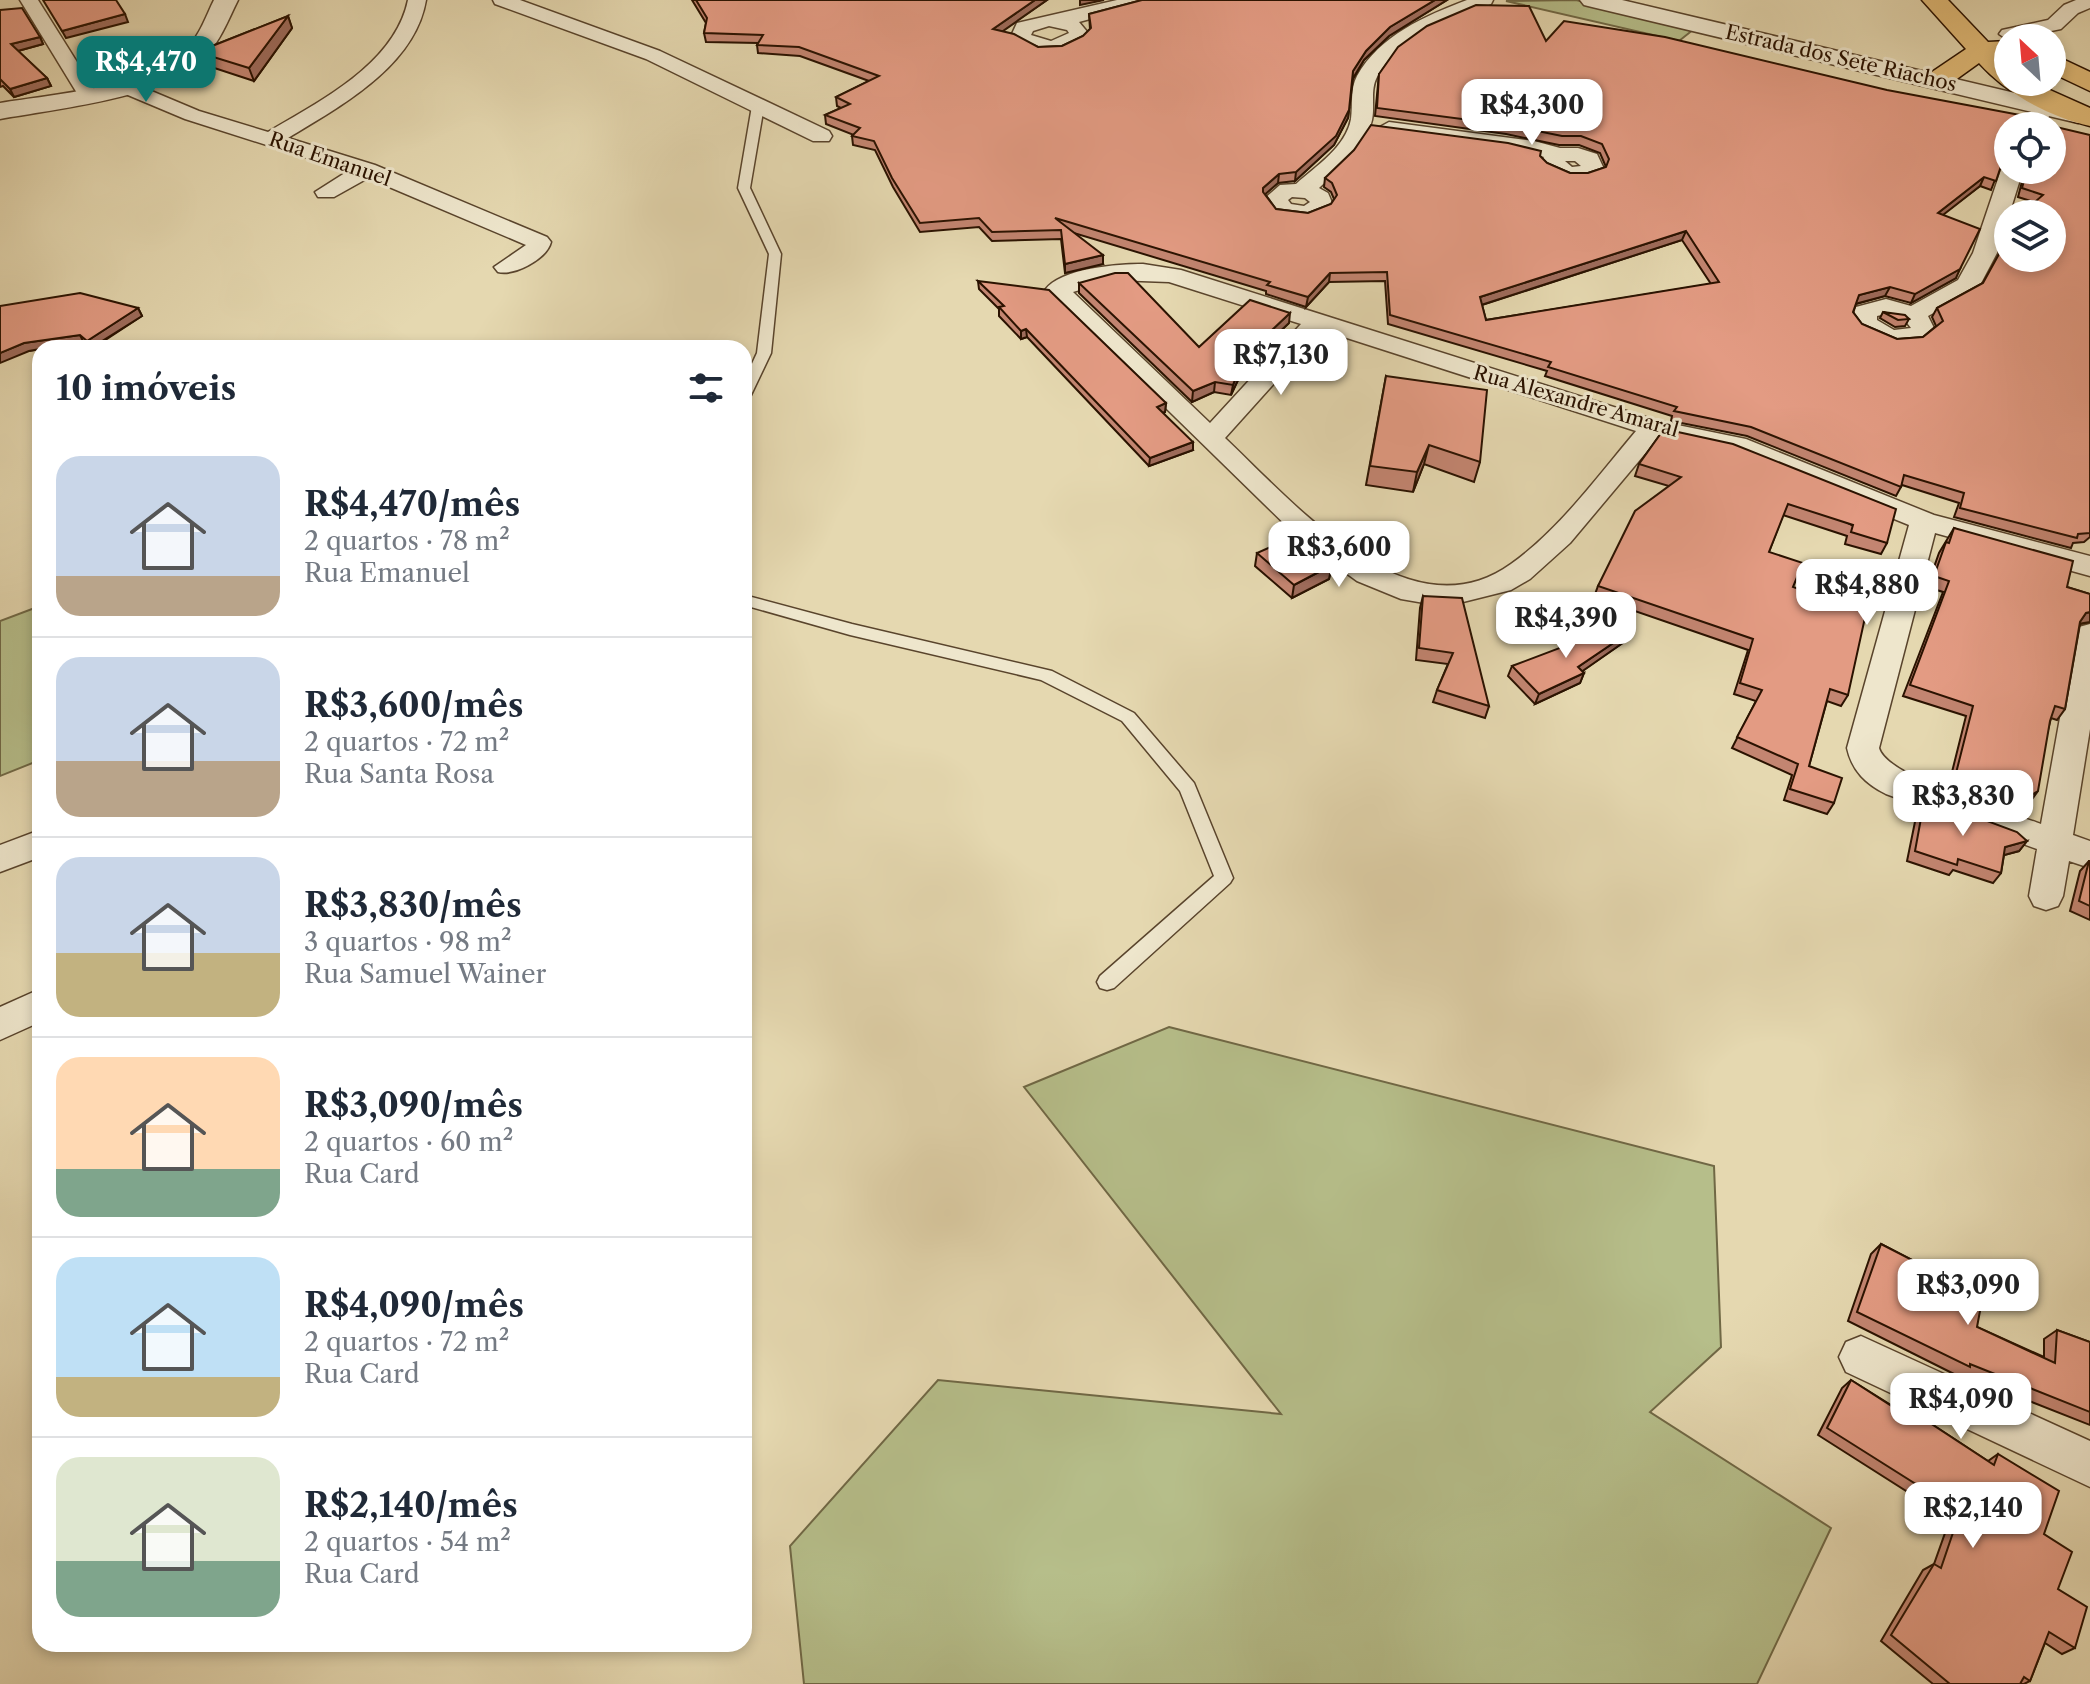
<!DOCTYPE html>
<html lang="pt">
<head>
<meta charset="utf-8">
<style>
  :root { --surface:#fff; --page:#f2f2f3; --text:#1f2937; --muted:#747a83; --line:#e0e1e3; --accent:#0f766e }
  body { margin:0; font-family:"Libre Caslon Text",serif; background:var(--page); color:var(--text); height:100vh; display:flex; flex-direction:column; font-size:30px; white-space:nowrap }
  * { box-sizing:border-box; margin:0 }
  p { font-size:26px; color:var(--muted) }
  .icon { flex:none; width:44px; height:44px; fill:none; stroke:currentColor; stroke-width:2; stroke-linecap:round; stroke-linejoin:round }
  .map { position:relative; flex:1; overflow:hidden }
  .drawer { position:absolute; left:32px; top:340px; width:720px; height:1312px; display:flex; flex-direction:column; background:var(--surface); border-radius:24px; box-shadow:0 4px 12px #0003 }
  .drawer>* { flex:none }
  .needle { width:52px; rotate:334deg }
  .buttons { position:absolute; left:1994px; top:24px; display:grid; gap:16px }
  .buttons a { display:grid; place-items:center; width:72px; height:72px; border-radius:50%; background:var(--surface); box-shadow:0 4px 12px #0003; font-size:40px }
  .price { position:absolute; translate:-50% -68px; padding:0 18px; border-radius:16px; background:#fff; color:#222; font-size:26px; line-height:52px; filter:drop-shadow(0 2px 4px #0008) }
  .price::after { content:''; position:absolute; left:50%; top:48px; width:24px; height:18px; margin-left:-12px; background:inherit; clip-path:polygon(0 0,100% 0,50% 100%) }
  .price.current { background:var(--accent); color:#fff }
  ul { padding:0; list-style:none }
  li { display:flex; align-items:center; gap:24px; height:200px; padding:0 24px }
  li+li { border-top:2px solid var(--line) }
  li span { display:grid; place-items:center; flex:none; width:224px; height:160px; border-radius:24px; color:#555 }
  li>.icon { margin-inline-start:auto }
  span .icon { width:96px; height:96px; fill:#fffc; stroke-width:1 }
  li b { font-size:34px }
  h2 { display:flex; justify-content:space-between; align-items:center; height:96px; padding:0 24px; font-size:34px }
  .map>svg:first-child { display:block }
  .green { fill:#b6be8a; stroke:#706845; stroke-width:2 }
  .lines { fill:none; stroke-linecap:round; stroke-linejoin:round }
  .service-casing { stroke:#59442c; stroke-width:3 }
  .minor-casing { stroke:#59442c; stroke-width:3 }
  .tertiary-casing { stroke:#59442c; stroke-width:3 }
  .primary-casing { stroke:#2a1200; stroke-width:3 }
  .service { fill:#eee6cc; fill-rule:evenodd }
  .minor { fill:#eee6cc; fill-rule:evenodd }
  .tertiary { fill:#eee6cc; fill-rule:evenodd }
  .primary { fill:#e2bc78; fill-rule:evenodd }
  .wall { fill:#c38571; stroke:#2a1200; stroke-width:2; fill-rule:evenodd }
  .shaded-wall { fill:#9f6c5c; stroke:#2a1200; stroke-width:2 }
  .building { fill:#e39b83; stroke:#2a1200; stroke-width:2; fill-rule:evenodd }
  .labels { text-anchor:middle; stroke-width:6; stroke-linejoin:round; paint-order:stroke }
  .far-street-label { font-size:20px; fill:#2a1200; stroke:#eee6cc }
</style>
</head>
<body>
<div class="map">
<svg width="2090" height="1684" viewBox="0 0 2090 1684">
  <rect width="100%" height="100%" fill="#e5d8b0"/>
  <filter id="stains"><feTurbulence type="fractalNoise" baseFrequency=".0025" numOctaves="4"/><feColorMatrix values="0 0 0 0 .2 0 0 0 0 .09 0 0 0 0 .02 0 0 0 .5 -.17"/></filter>
  <radialGradient id="worn" r=".72"><stop offset=".6" stop-color="#630" stop-opacity="0"/><stop offset="1" stop-color="#630" stop-opacity=".3"/></radialGradient>
  <!-- green -->
  <g class="green">
    <path d="M1576,0L1694,29L1679,41L1506,1Z"/>
    <path d="M40,606V760L0,776V621Z"/>
    <path d="M1169,1027L1714,1166L1721,1347L1650,1412L1831,1528L1757,1684H804L790,1546L938,1380L1281,1414L1024,1087Z"/>
  </g>
  <g class="lines">
    <defs>
      <g id="service">
        <path d="M758,103L764,106L750,188L781,254L771,353L751,395L744,399V381L757,353L769,254L738,188L752,106Z"/>
        <path d="M744,595L852,624L1052,671L1134,713L1194,783L1233,878L1230,883L1114,988L1107,990L1100,988L1097,982L1100,976L1214,876L1180,791L1122,721L1041,680L850,635L744,605Z"/>
      </g>
      <g id="minor">
        <path d="M20,0H38L97,94L94,98H80Z"/>
        <path d="M408,0H426C415,66 341,106 288,138L375,165L547,237L551,242C547,259 514,276 498,272L494,267L526,245L368,178L334,197H318L315,192L348,171L185,119L116,90L113,86L116,82H130L199,111L268,132C320,101 395,64 408,0Z"/>
        <path d="M493,0H520L660,51L829,131L832,136L829,141H813L646,59L495,4Z"/>
        <path d="M1117,0H1148L1146,4L1079,22L1089,34C1071,58 1030,60 1011,36L1017,23ZM1049,26L1067,30L1069,33L1051,41L1031,35L1033,31Z"/>
        <path d="M1467,0H1493L1491,4C1451,19 1398,36 1377,77C1370,90 1375,106 1372,120C1366,148 1339,170 1319,188L1328,193L1333,205C1319,223 1296,220 1276,215L1264,199L1280,185L1296,184C1316,166 1346,147 1351,119C1353,104 1350,89 1357,76C1380,35 1425,16 1467,0ZM1292,197L1305,198L1310,202L1304,206L1291,204L1288,200Z"/>
        <path d="M2076,0H2090V8L2078,13L2061,29L2008,40L1999,34L2002,30L2048,20L2064,5Z"/>
        <path d="M2043,100L2053,106L2045,126H2023L2036,102Z"/>
        <path d="M1389,122L1534,141L1560,148H1578L1597,154L1604,169C1588,188 1554,181 1540,163L1544,157L1531,153L1382,132L1378,128ZM1565,161H1575L1581,166L1572,167Z"/>
        <path d="M2008,164V170H2023L1997,253L1980,285L1976,290L1928,316L1935,330C1917,357 1868,346 1852,322L1856,307L1886,299L1911,306L1958,280L1973,253L2001,170ZM1886,314L1904,319L1911,328L1894,330L1877,320V316Z"/>
        <path d="M1143,264L1181,270L1658,421L1746,439L1934,515L2090,556V576L1935,533L1879,748C1887,778 2009,812 2041,824L2075,634L2079,627L2090,624V729L2073,835L2090,841V868L2069,861L2063,896L2058,906L2046,910L2034,906L2029,896L2037,849L1886,794C1866,784 1852,771 1847,748L1909,525L1729,452L1659,437L1570,543L1530,579L1511,590L1459,603L1430,604L1401,599L1357,581L1302,541L1045,290C1061,268 1118,264 1143,264ZM1114,280L1169,282L1301,324L1210,423L1073,292ZM1322,330L1636,431C1597,477 1560,529 1511,564C1408,638 1293,502 1225,438Z"/>
        <path d="M40,830V857L0,872V845Z"/>
        <path d="M40,989V1022L0,1040V1007Z"/>
        <path d="M1861,1336L2090,1441V1487L1846,1372L1839,1357L1846,1342Z"/>
      </g>
      <g id="tertiary">
        <path d="M214,0H238C228,20 220,42 204,58C166,98 54,109 0,119V103C54,94 147,88 187,48C200,35 206,16 214,0Z"/>
        <path d="M1580,0H1622L2087,110L2090,116L2078,123L1592,7L1584,5Z"/>
      </g>
      <g id="primary">
        <path d="M1922,0H1948L1988,42L2008,41V55L2001,56L2008,64V82H2032L2090,108V126C2048,116 2007,94 1979,63L1947,86H1929L1925,80L1929,74L1966,49Z"/>
        <path d="M2052,54L2090,72V91L2052,73Z"/>
      </g>
    </defs>
    <!-- service casing -->
    <use href="#service" class="service-casing"/>
    <!-- minor casing -->
    <use href="#minor" class="minor-casing"/>
    <!-- tertiary casing -->
    <use href="#tertiary" class="tertiary-casing"/>
    <!-- primary casing -->
    <use href="#primary" class="primary-casing"/>
    <!-- service -->
    <use href="#service" class="service"/>
    <!-- minor -->
    <use href="#minor" class="minor"/>
    <!-- tertiary -->
    <use href="#tertiary" class="tertiary"/>
    <!-- primary -->
    <use href="#primary" class="primary"/>
  </g>
  <!-- wall -->
  <g class="wall">
    <path d="M692,0H1047L1002,31L1038,47L1062,46L1083,36L1090,29L1089,14L1142,0H1447L1389,36L1364,60L1353,79L1348,118L1334,145L1295,181L1278,183L1265,194L1276,209L1308,213L1331,204L1334,199L1331,192L1324,187L1325,178L1540,156L1547,163L1570,173H1588L1606,167L1600,153L1579,145H1559L1506,134L1375,116L1379,74L1546,41L2008,126L2000,167L1991,190L1980,186L1943,214L1956,278L1911,303L1885,296L1856,304L1853,312L1862,324L1897,339L1923,337L1936,326L1932,317L1937,308L1983,283L2000,253L2008,230V258L2034,202L2018,197L2025,170H2052L2090,135V537L2084,542L2073,543L2071,548L1954,517L1959,503L1902,485L1896,496L1747,436L1671,421L1672,416L1545,376L1547,371L1388,324L1385,281L1329,282L1306,307L1266,294V291L1074,233L1103,264L1065,273L1061,239L992,241L979,227L920,232L893,187L875,150L853,145L852,136L854,135L826,124L825,115L841,108L837,106L836,97L869,81L800,56L758,53L757,45L758,43L706,42L704,33L706,23ZM1682,240L1711,284L1486,320L1482,305Z"/>
    <path d="M0,10L40,37L43,44L18,51L47,78L51,86L14,97L3,86L0,87Z"/>
    <path d="M288,16L292,28L254,81L202,64L197,52Z"/>
    <path d="M978,281L1166,403L1165,412L1163,413L1193,450L1149,466L1027,337L1021,339L999,316V309L979,289Z"/>
    <path d="M1079,283L1199,347L1289,323L1254,356V362L1238,380L1231,395L1214,392L1192,402L1079,293Z"/>
    <path d="M0,306L138,308L142,316L93,348L84,343L29,351Z"/>
    <path d="M1883,312L1909,319L1905,326L1895,327L1880,318Z"/>
    <path d="M1386,376L1480,462L1474,482L1424,464L1413,492L1366,485Z"/>
    <path d="M1664,429L1887,543L1881,554L1845,544L1847,536L1783,515L1769,552L1793,587L1848,695L1841,706L1827,701L1809,766L1834,803L1827,814L1784,800L1792,775L1732,748L1756,701L1734,694L1748,650L1594,597L1598,586L1669,486L1635,476L1639,464Z"/>
    <path d="M1954,528L2067,587L2090,594V622L2080,624L2065,709L2057,720L2051,718L2030,802L2014,812L1948,788L1966,716L1903,696L1943,592L1927,587L1939,553Z"/>
    <path d="M1257,553L1332,565L1329,579L1292,598L1255,566Z"/>
    <path d="M1423,596L1489,706L1485,718L1433,702L1437,690L1448,664L1416,660L1420,608Z"/>
    <path d="M1624,642L1582,671L1584,673L1580,683L1535,704L1508,676L1512,666Z"/>
    <path d="M1924,802L1945,809L1947,806L2027,841L2019,851L2004,855L2001,873L1993,883L1953,870L1949,875L1907,861L1917,812Z"/>
    <path d="M2089,861H2090V920L2070,911L2080,871Z"/>
    <path d="M1881,1244L1937,1273L1948,1262L1977,1327L2044,1357V1339L2057,1330L2090,1342V1425L1961,1374L1958,1376L1848,1321L1871,1254Z"/>
    <path d="M1851,1380L1899,1410L1904,1406L1988,1461L1998,1454L2044,1534L2058,1589L2075,1648L2062,1654L2045,1643L2030,1681L2024,1684H1933L1881,1641L1923,1570L1934,1564L1950,1519L1818,1435L1842,1388Z"/>
  </g>
  <!-- shaded-wall -->
  <g class="shaded-wall">
    <path d="M1035,0H1047L993,38V29Z"/>
    <path d="M1080,0H1104L1080,5Z"/>
    <path d="M1435,0H1447L1389,36L1364,60L1352,80L1353,71L1366,51L1390,27Z"/>
    <path d="M125,14L128,22L66,38L62,31Z"/>
    <path d="M288,16L292,28L254,81L249,68Z"/>
    <path d="M40,37L43,44L14,52L11,44Z"/>
    <path d="M47,78L51,86L14,97L10,89Z"/>
    <path d="M1349,110L1348,118L1334,145L1295,181L1296,172Z"/>
    <path d="M2008,156V161L1998,169L2003,160Z"/>
    <path d="M1279,174L1278,183L1262,197L1263,188Z"/>
    <path d="M1984,177L1980,186L1934,222L1938,213Z"/>
    <path d="M1686,231L1682,240L1478,306L1480,297Z"/>
    <path d="M1103,255V264L1065,273V264Z"/>
    <path d="M1960,269L1956,278L1911,303L1915,294Z"/>
    <path d="M1330,273L1329,282L1306,307L1308,297Z"/>
    <path d="M1890,287L1885,296L1855,304L1859,295Z"/>
    <path d="M138,308L142,316L91,348L87,341Z"/>
    <path d="M1290,313L1289,323L1254,356V362L1238,380L1231,395L1233,385L1239,369L1251,350Z"/>
    <path d="M1026,329L1027,337L1021,339V331Z"/>
    <path d="M80,335L84,343L49,348H40V349L29,351L0,363V353L24,343Z"/>
    <path d="M1215,382L1214,392L1192,402L1193,391Z"/>
    <path d="M1166,403L1165,412L1156,415L1157,407Z"/>
    <path d="M1193,442V450L1149,466L1150,458Z"/>
    <path d="M1429,445L1424,464L1413,492L1417,472Z"/>
    <path d="M1332,565L1329,579L1292,598L1294,585Z"/>
    <path d="M2090,612V622L2078,624L2086,613Z"/>
    <path d="M1628,633L1624,642L1574,677L1578,667Z"/>
    <path d="M1584,673L1580,683L1535,704L1539,694Z"/>
    <path d="M2038,791L2030,802L2014,812L2022,801Z"/>
    <path d="M2027,841L2019,851L1997,857L2005,847Z"/>
  </g>
  <!-- building -->
  <g class="building">
    <path d="M43,0H116L125,14L62,31Z"/>
    <path d="M696,0H1035L993,29L1014,34L1038,47L1062,46L1083,36L1091,28L1089,14L1142,0H1435L1390,27L1366,51L1353,71L1349,110L1336,136L1296,172L1279,174L1263,188V192L1276,209L1308,213L1331,204L1337,195L1332,183L1325,178L1354,150L1371,125L1508,143L1541,151L1540,156L1547,163L1570,173H1588L1606,167L1609,159L1602,144L1581,136H1562L1508,125L1377,108L1379,74L1398,47L1427,26L1476,5L1529,6L1546,41L1564,21L1665,37L1887,90L2020,115L2018,119L2051,126H2008V156L2003,160L1996,181L1984,177L1938,213L1980,229L1960,269L1915,294L1890,287L1859,295L1853,312L1862,324L1897,339L1923,337L1943,321L1937,308L1983,283L2004,245L2008,234V258H2052V214H2021L2043,195L2022,188L2027,170H2052V126L2090,135V533L2078,534L2077,538L1960,508L1964,493L1904,475L1901,487L1751,427L1674,411L1677,407L1548,367L1551,362L1390,315L1387,272L1330,273L1308,297L1267,285L1270,282L1055,218L1103,255L1065,264L1061,230L992,232L979,218L920,223L892,178L874,141L852,136L860,128L825,115L850,104L836,97L879,76L799,47L757,45L763,35L704,33L707,18ZM1686,231L1719,282L1486,320L1480,297Z"/>
    <path d="M22,8L40,37L11,44L47,78L10,89L0,79V10Z"/>
    <path d="M288,16L249,68L197,52Z"/>
    <path d="M1115,273H1128L1199,347L1250,300L1290,313L1251,350L1255,351L1239,369L1233,385L1215,382L1193,391L1079,283Z"/>
    <path d="M978,281L1049,290L1166,403L1157,407L1193,442L1150,458L1026,329L1021,331L999,307L1004,306Z"/>
    <path d="M80,293L138,308L87,341L80,335L24,343L0,353V306Z"/>
    <path d="M1883,312L1905,315L1909,319L1898,320Z"/>
    <path d="M1386,376L1487,390L1480,462L1429,445L1417,472L1370,466Z"/>
    <path d="M1664,429L1733,444L1896,509L1887,543L1851,532L1853,525L1788,504L1769,552L1803,563L1793,587L1866,613L1848,695L1830,689L1809,766L1842,778L1834,803L1790,789L1798,764L1737,737L1762,690L1740,683L1753,639L1598,586L1635,511L1681,477L1639,464Z"/>
    <path d="M1954,528L2073,561L2067,587L2090,594V612L2086,613L2080,622L2065,709L2055,706L2050,721L2038,791L2022,801L1955,777L1973,706L1910,685L1949,581L1934,576L1946,542L1949,543Z"/>
    <path d="M1295,536L1332,565L1294,585L1257,553Z"/>
    <path d="M1423,596L1462,598L1489,706L1437,690L1453,653L1419,648Z"/>
    <path d="M1623,624L1628,633L1578,667L1584,673L1539,694L1512,666Z"/>
    <path d="M1924,802L1946,809L1947,806L2017,832L2027,841L2005,847L2001,873L1958,859L1957,865L1915,851Z"/>
    <path d="M2089,861H2090V906L2079,901Z"/>
    <path d="M1881,1244L1945,1277L1948,1262L1986,1279L1977,1327L2055,1363L2057,1330L2090,1342V1412L1970,1364V1367L1857,1312Z"/>
    <path d="M1851,1380L1901,1412L1904,1406L1994,1465L1998,1454L2059,1491L2044,1534L2072,1552L2058,1589L2087,1607L2075,1648L2049,1632L2030,1681L2024,1677L2020,1684H1950L1891,1635L1934,1564L1941,1568L1960,1512L1827,1428Z"/>
  </g>
  <g class="labels">
    <!-- far-street labels -->
    <g class="far-street-label">
      <text transform="translate(1841 58) rotate(13)" y="7">Estrada dos Sete Riachos</text>
      <text transform="translate(330 159) rotate(19)" y="7">Rua Emanuel</text>
      <text transform="translate(1576 401) rotate(16)" y="7">Rua Alexandre Amaral</text>
    </g>
  </g>
  <rect width="100%" height="100%" filter="url(#stains)"/>
  <rect width="100%" height="100%" fill="url(#worn)"/>
</svg>
<div class="buttons">
<a><svg class="needle" viewBox="-14 -14 28 28"><path d="M0-13l5 13h-10z" fill="#e53935"/><path d="M0 13l5-13h-10z" fill="#747a83"/></svg></a>
<a><svg class="icon" aria-label="locate" viewBox="0 0 24 24"><circle cx="12" cy="12" r="6"/><path d="M12 2v4M12 18v4M2 12h4M18 12h4"/></svg></a>
<a><svg class="icon" aria-label="layers" viewBox="0 0 24 24"><path d="M12 4l9 5-9 5-9-5zM3 14l9 5 9-5"/></svg></a>
</div>
<b class="price current" style="left:146px;top:104px">R$4,470</b>
<b class="price" style="left:1532px;top:147px">R$4,300</b>
<b class="price" style="left:1281px;top:397px">R$7,130</b>
<b class="price" style="left:1339px;top:589px">R$3,600</b>
<b class="price" style="left:1867px;top:627px">R$4,880</b>
<b class="price" style="left:1566px;top:660px">R$4,390</b>
<b class="price" style="left:1963px;top:838px">R$3,830</b>
<b class="price" style="left:1968px;top:1327px">R$3,090</b>
<b class="price" style="left:1961px;top:1441px">R$4,090</b>
<b class="price" style="left:1973px;top:1550px">R$2,140</b>
<section class="drawer">
<h2>10 imóveis<svg class="icon" aria-label="filters" viewBox="0 0 24 24"><path d="M4 7h16M4 17h16"/><circle cx="9" cy="7" r="2"/><circle cx="15" cy="17" r="2"/></svg></h2>
<ul>
<li><span style="background:linear-gradient(#c9d6e8 75%,#b9a48a 0)"><svg class="icon" aria-label="home" viewBox="0 0 24 24"><path d="M3 11l9-7 9 7M6 9v11h12V9"/></svg></span><div><b>R$4,470/mês</b><p>2 quartos · 78 m²</p><p>Rua Emanuel</p></div></li>
<li><span style="background:linear-gradient(#c9d6e8 65%,#b9a48a 0)"><svg class="icon" aria-label="home" viewBox="0 0 24 24"><path d="M3 11l9-7 9 7M6 9v11h12V9"/></svg></span><div><b>R$3,600/mês</b><p>2 quartos · 72 m²</p><p>Rua Santa Rosa</p></div></li>
<li><span style="background:linear-gradient(#c9d6e8 60%,#c2b280 0)"><svg class="icon" aria-label="home" viewBox="0 0 24 24"><path d="M3 11l9-7 9 7M6 9v11h12V9"/></svg></span><div><b>R$3,830/mês</b><p>3 quartos · 98 m²</p><p>Rua Samuel Wainer</p></div></li>
<li><span style="background:linear-gradient(#ffd9b3 70%,#7fa58c 0)"><svg class="icon" aria-label="home" viewBox="0 0 24 24"><path d="M3 11l9-7 9 7M6 9v11h12V9"/></svg></span><div><b>R$3,090/mês</b><p>2 quartos · 60 m²</p><p>Rua Card</p></div></li>
<li><span style="background:linear-gradient(#bfe0f5 75%,#c2b280 0)"><svg class="icon" aria-label="home" viewBox="0 0 24 24"><path d="M3 11l9-7 9 7M6 9v11h12V9"/></svg></span><div><b>R$4,090/mês</b><p>2 quartos · 72 m²</p><p>Rua Card</p></div></li>
<li><span style="background:linear-gradient(#dfe7d0 65%,#7fa58c 0)"><svg class="icon" aria-label="home" viewBox="0 0 24 24"><path d="M3 11l9-7 9 7M6 9v11h12V9"/></svg></span><div><b>R$2,140/mês</b><p>2 quartos · 54 m²</p><p>Rua Card</p></div></li>
</ul>
</section>
</div>
</body>
</html>
